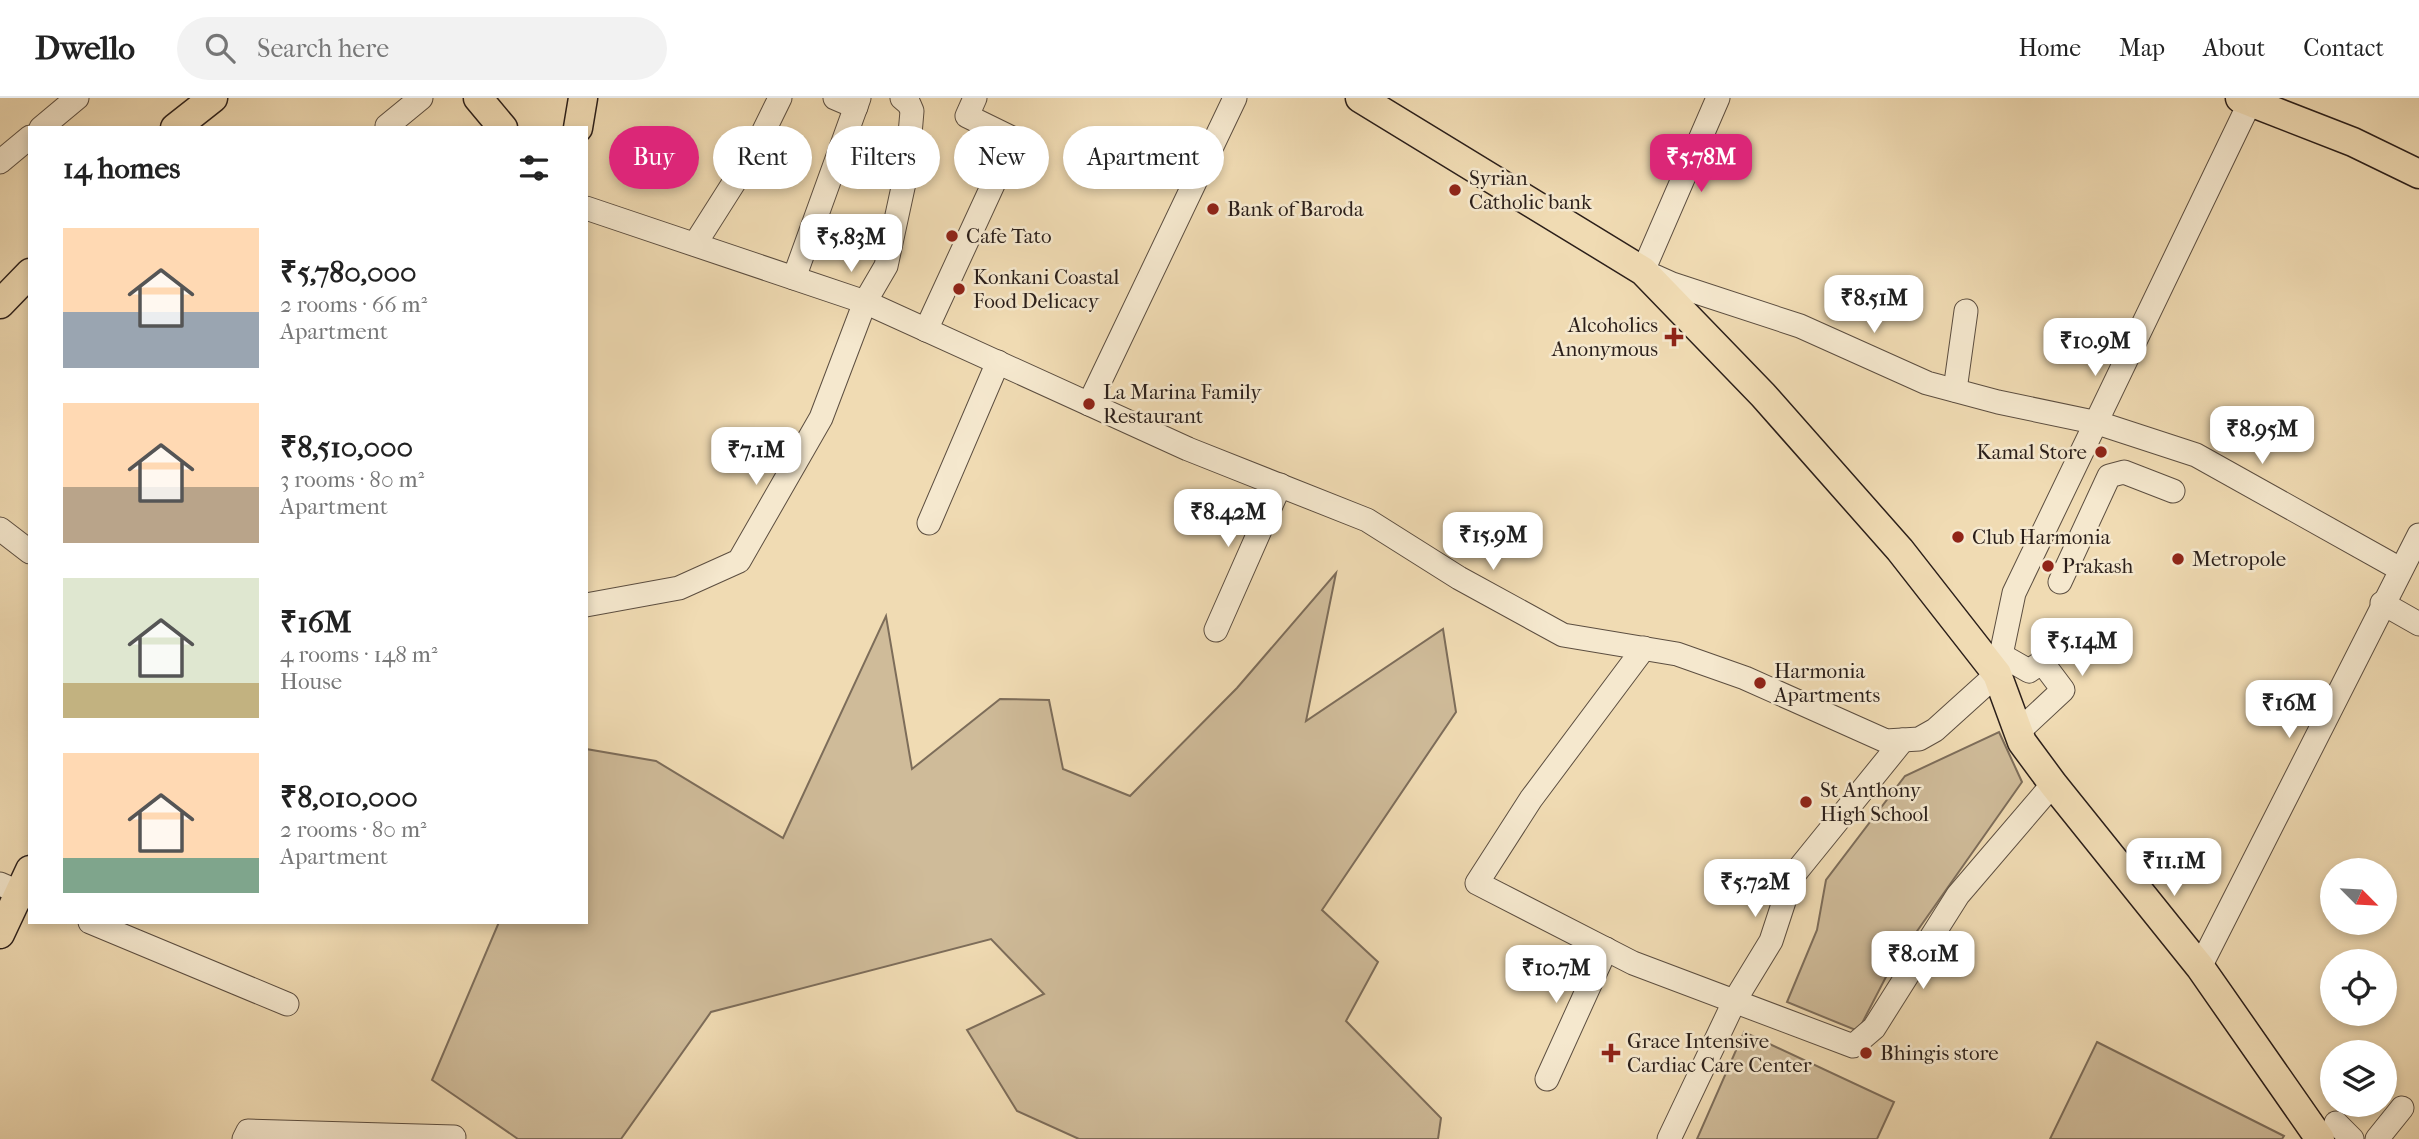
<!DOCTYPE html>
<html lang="en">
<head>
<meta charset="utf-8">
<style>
  :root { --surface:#fff; --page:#f2f2f2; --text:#222; --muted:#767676; --line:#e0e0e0; --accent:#db2777 }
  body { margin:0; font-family:"IM FELL French Canon",serif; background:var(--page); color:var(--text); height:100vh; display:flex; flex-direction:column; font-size:26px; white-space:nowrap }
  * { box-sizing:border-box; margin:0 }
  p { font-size:23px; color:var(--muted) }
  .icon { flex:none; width:38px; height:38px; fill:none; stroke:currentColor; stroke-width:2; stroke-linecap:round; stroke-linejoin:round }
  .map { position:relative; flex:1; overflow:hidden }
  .details { position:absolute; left:28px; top:28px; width:560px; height:798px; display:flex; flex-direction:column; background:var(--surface); border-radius:0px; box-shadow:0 4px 10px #0003 }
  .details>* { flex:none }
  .banner { position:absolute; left:609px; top:28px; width:665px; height:63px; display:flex; gap:14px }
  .needle { width:46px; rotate:114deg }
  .tools { position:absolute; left:2320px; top:760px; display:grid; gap:14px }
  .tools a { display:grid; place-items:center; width:77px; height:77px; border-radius:50%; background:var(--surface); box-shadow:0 4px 10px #0003; font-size:35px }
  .price { position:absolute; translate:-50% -60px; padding:0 16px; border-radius:14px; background:#fff; color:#222; font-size:23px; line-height:46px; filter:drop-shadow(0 2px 4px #0008) }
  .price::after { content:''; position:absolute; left:50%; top:42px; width:21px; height:16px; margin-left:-10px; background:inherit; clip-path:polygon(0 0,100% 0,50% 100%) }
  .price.active { background:var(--accent); color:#fff }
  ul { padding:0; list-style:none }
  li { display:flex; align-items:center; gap:21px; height:175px; padding:0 35px }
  li span { display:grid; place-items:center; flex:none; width:196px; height:140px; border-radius:0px; color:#555 }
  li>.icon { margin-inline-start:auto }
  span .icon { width:84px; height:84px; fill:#fffc; stroke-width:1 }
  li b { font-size:30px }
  h2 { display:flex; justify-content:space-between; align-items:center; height:84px; padding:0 35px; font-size:30px }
  .tag { padding:0 24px; border-radius:32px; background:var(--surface); box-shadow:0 4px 10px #0003; font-size:24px; line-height:63px }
  .tag.active { background:var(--accent); color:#fff }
  header { display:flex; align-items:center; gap:42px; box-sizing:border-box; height:98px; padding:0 35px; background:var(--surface); border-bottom:2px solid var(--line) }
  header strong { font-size:33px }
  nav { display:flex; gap:38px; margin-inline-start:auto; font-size:24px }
  .search { width:490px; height:63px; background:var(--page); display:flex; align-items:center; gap:18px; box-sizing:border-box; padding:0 24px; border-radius:38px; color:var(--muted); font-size:26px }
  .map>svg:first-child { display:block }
  .green { fill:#cfbb99; stroke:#7d6d5a; stroke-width:2 }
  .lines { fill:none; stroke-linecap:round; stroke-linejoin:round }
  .minor-casing { stroke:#5c4e40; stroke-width:25 }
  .major-casing { stroke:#2b1f1a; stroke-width:31 }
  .minor { stroke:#f5e8ce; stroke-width:23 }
  .major { stroke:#f0dbb3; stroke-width:28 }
  .poi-dot { fill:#8f2418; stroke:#f5e8ce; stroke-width:2.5 }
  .labels { text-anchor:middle; stroke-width:5; stroke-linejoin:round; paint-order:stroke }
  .poi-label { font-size:21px; fill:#2b1f1a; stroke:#f5e8ce; text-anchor:start }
</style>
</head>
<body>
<header>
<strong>Dwello</strong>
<div class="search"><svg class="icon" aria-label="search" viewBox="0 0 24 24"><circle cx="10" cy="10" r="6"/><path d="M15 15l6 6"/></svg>Search here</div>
<nav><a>Home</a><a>Map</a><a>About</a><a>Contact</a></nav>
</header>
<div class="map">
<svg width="2419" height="1041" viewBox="0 0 2419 1041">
  <rect width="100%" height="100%" fill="#f0dbb3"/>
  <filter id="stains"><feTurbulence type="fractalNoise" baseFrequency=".00286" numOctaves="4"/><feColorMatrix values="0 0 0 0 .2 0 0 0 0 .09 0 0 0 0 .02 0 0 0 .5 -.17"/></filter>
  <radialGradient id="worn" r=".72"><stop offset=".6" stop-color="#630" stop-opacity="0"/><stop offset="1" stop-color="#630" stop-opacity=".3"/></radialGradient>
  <!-- green -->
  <g class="green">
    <path d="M1336,475L1306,623L1443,531L1456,614L1322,812L1378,864L1346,923L1441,1020L1438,1041H1079L1017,1013L967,932L1044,896L991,841L711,914L621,1041H518L432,982L499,824H586V651L656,663L783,740L886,518L912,671L1000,601L1049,602L1063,671L1130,698L1237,590Z"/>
    <path d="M1999,634L2022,684L1889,873L1858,933L1787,904L1817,832L1826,782L1905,678Z"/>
    <path d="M1744,934L1894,1004L1877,1041H1697Z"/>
    <path d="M2097,944L2284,1038L2282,1041H2050Z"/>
  </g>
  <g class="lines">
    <defs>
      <g id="minor">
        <path d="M835,0L856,9"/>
        <path d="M1718,0L1643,173L1672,186L1800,228L1927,285L1998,304L2098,325L2196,357L2400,471"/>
        <path d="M387,28L421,0"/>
        <path d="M41,30L77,0"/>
        <path d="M0,64L30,39"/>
        <path d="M586,110L865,204L1188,351L1367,422L1459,480L1563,537L1677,556L1745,580L1886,643L1919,641L1935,632L1997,576L2014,495L2250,4"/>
        <path d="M695,146L754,53L780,0"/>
        <path d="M794,180L859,0"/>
        <path d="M926,232L1014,41L967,18L975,0"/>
        <path d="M1955,292L1966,213"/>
        <path d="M1089,306L1235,0"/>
        <path d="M929,425L998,264"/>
        <path d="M0,431L30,454"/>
        <path d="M2060,484L2109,378L2124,374L2173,393"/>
        <path d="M2382,505L2419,526"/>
        <path d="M586,507L679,490L739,463L821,320L865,204L886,168L907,71L912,13L909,6L902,0"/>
        <path d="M1216,532L1280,387"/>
        <path d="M1644,550L1531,701L1477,785L1633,865L1853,948L1874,930L1958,797L2053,686"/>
        <path d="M2001,557L2029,573L2042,564L2063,592L2018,634"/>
        <path d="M0,786L30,799"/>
        <path d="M90,824L287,906"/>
        <path d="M2200,869L2419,437"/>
        <path d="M1547,981L1606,851"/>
        <path d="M2336,1025L2352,1041"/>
        <path d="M244,1041L248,1033L454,1039"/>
        <path d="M1669,1041L1735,902L1771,843L1792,779L1903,642"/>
        <path d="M2377,1041L2402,1010"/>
      </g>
      <g id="major">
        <path d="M478,0L503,30"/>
        <path d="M1360,0L1643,173L1763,297L1900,452L1997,576L2022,644L2053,686L2200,869L2320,1041"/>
        <path d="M2240,0L2353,44L2419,76"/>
        <path d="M175,30L213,0"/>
        <path d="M578,30L583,0"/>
        <path d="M0,206L30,175"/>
        <path d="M0,836L30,772"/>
      </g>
    </defs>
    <!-- minor casing -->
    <use href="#minor" class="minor-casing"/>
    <!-- major casing -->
    <use href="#major" class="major-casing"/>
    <!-- minor -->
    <use href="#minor" class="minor"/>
    <!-- major -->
    <use href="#major" class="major"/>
  </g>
  <!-- markers -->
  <g class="poi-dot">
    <circle cx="1455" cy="92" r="7"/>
    <circle cx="1213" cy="111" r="7"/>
    <circle cx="952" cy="138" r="7"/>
    <circle cx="959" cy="191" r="7"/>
    <path d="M1670.5 228.5h7v7h7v7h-7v7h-7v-7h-7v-7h7z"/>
    <circle cx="1089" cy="306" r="7"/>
    <circle cx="2101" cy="354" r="7"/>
    <circle cx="1958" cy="439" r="7"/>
    <circle cx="2178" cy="461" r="7"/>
    <circle cx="2048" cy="468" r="7"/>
    <circle cx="1760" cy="585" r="7"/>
    <circle cx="1806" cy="704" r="7"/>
    <path d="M1607.5 944.5h7v7h7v7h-7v7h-7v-7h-7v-7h7z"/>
    <circle cx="1866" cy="955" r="7"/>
  </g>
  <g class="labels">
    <!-- poi labels -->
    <g class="poi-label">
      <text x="1469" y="87">Syrian<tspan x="1469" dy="24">Catholic bank</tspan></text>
      <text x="1227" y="118">Bank of Baroda</text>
      <text x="966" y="145">Cafe Tato</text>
      <text x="973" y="186">Konkani Coastal<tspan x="973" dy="24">Food Delicacy</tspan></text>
      <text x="1658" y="234" text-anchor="end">Alcoholics<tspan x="1658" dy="24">Anonymous</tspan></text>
      <text x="1103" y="301">La Marina Family<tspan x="1103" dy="24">Restaurant</tspan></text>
      <text x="2087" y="361" text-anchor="end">Kamal Store</text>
      <text x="1972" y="446">Club Harmonia</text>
      <text x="2192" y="468">Metropole</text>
      <text x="2062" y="475">Prakash</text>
      <text x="1774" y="580">Harmonia<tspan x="1774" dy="24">Apartments</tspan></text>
      <text x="1820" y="699">St Anthony<tspan x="1820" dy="24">High School</tspan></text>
      <text x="1627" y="950">Grace Intensive<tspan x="1627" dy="24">Cardiac Care Center</tspan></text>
      <text x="1880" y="962">Bhingis store</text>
    </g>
  </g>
  <rect width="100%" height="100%" filter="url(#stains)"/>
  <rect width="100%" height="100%" fill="url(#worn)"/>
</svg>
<div class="tools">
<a><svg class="needle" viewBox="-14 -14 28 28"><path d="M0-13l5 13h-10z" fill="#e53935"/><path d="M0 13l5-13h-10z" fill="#767676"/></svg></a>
<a><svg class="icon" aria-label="locate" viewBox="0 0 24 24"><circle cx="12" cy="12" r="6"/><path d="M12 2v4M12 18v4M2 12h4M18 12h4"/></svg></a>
<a><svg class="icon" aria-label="layers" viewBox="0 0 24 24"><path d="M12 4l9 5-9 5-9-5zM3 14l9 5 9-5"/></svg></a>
</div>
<b class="price active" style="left:1701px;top:96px">₹5.78M</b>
<b class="price" style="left:851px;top:176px">₹5.83M</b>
<b class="price" style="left:1874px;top:237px">₹8.51M</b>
<b class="price" style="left:2095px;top:280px">₹10.9M</b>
<b class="price" style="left:2262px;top:368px">₹8.95M</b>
<b class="price" style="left:756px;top:389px">₹7.1M</b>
<b class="price" style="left:1228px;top:451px">₹8.42M</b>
<b class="price" style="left:1493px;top:474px">₹15.9M</b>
<b class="price" style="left:2082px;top:580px">₹5.14M</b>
<b class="price" style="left:2289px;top:642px">₹16M</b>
<b class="price" style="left:2174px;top:800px">₹11.1M</b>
<b class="price" style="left:1755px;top:821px">₹5.72M</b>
<b class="price" style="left:1923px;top:893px">₹8.01M</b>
<b class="price" style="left:1556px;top:907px">₹10.7M</b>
<div class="banner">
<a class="tag active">Buy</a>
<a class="tag">Rent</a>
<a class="tag">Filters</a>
<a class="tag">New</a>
<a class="tag">Apartment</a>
</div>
<section class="details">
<h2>14 homes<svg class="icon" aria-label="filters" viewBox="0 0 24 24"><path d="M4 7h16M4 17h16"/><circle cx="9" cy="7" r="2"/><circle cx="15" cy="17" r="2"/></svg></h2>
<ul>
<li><span style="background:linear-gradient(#ffd9b3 60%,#9aa5b1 0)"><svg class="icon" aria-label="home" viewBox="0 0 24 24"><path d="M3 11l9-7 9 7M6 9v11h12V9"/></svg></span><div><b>₹5,780,000</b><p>2 rooms · 66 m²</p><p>Apartment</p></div></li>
<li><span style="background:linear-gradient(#ffd9b3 60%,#b9a48a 0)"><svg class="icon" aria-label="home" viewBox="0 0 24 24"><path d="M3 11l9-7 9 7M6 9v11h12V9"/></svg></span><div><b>₹8,510,000</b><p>3 rooms · 80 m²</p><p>Apartment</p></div></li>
<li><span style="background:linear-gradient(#dfe7d0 75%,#c2b280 0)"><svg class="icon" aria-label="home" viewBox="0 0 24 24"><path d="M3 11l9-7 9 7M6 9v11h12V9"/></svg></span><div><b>₹16M</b><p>4 rooms · 148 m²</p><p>House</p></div></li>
<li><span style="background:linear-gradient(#ffd9b3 75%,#7fa58c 0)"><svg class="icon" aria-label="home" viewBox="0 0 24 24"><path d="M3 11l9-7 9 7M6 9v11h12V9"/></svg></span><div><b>₹8,010,000</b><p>2 rooms · 80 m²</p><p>Apartment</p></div></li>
</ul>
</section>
</div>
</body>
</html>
